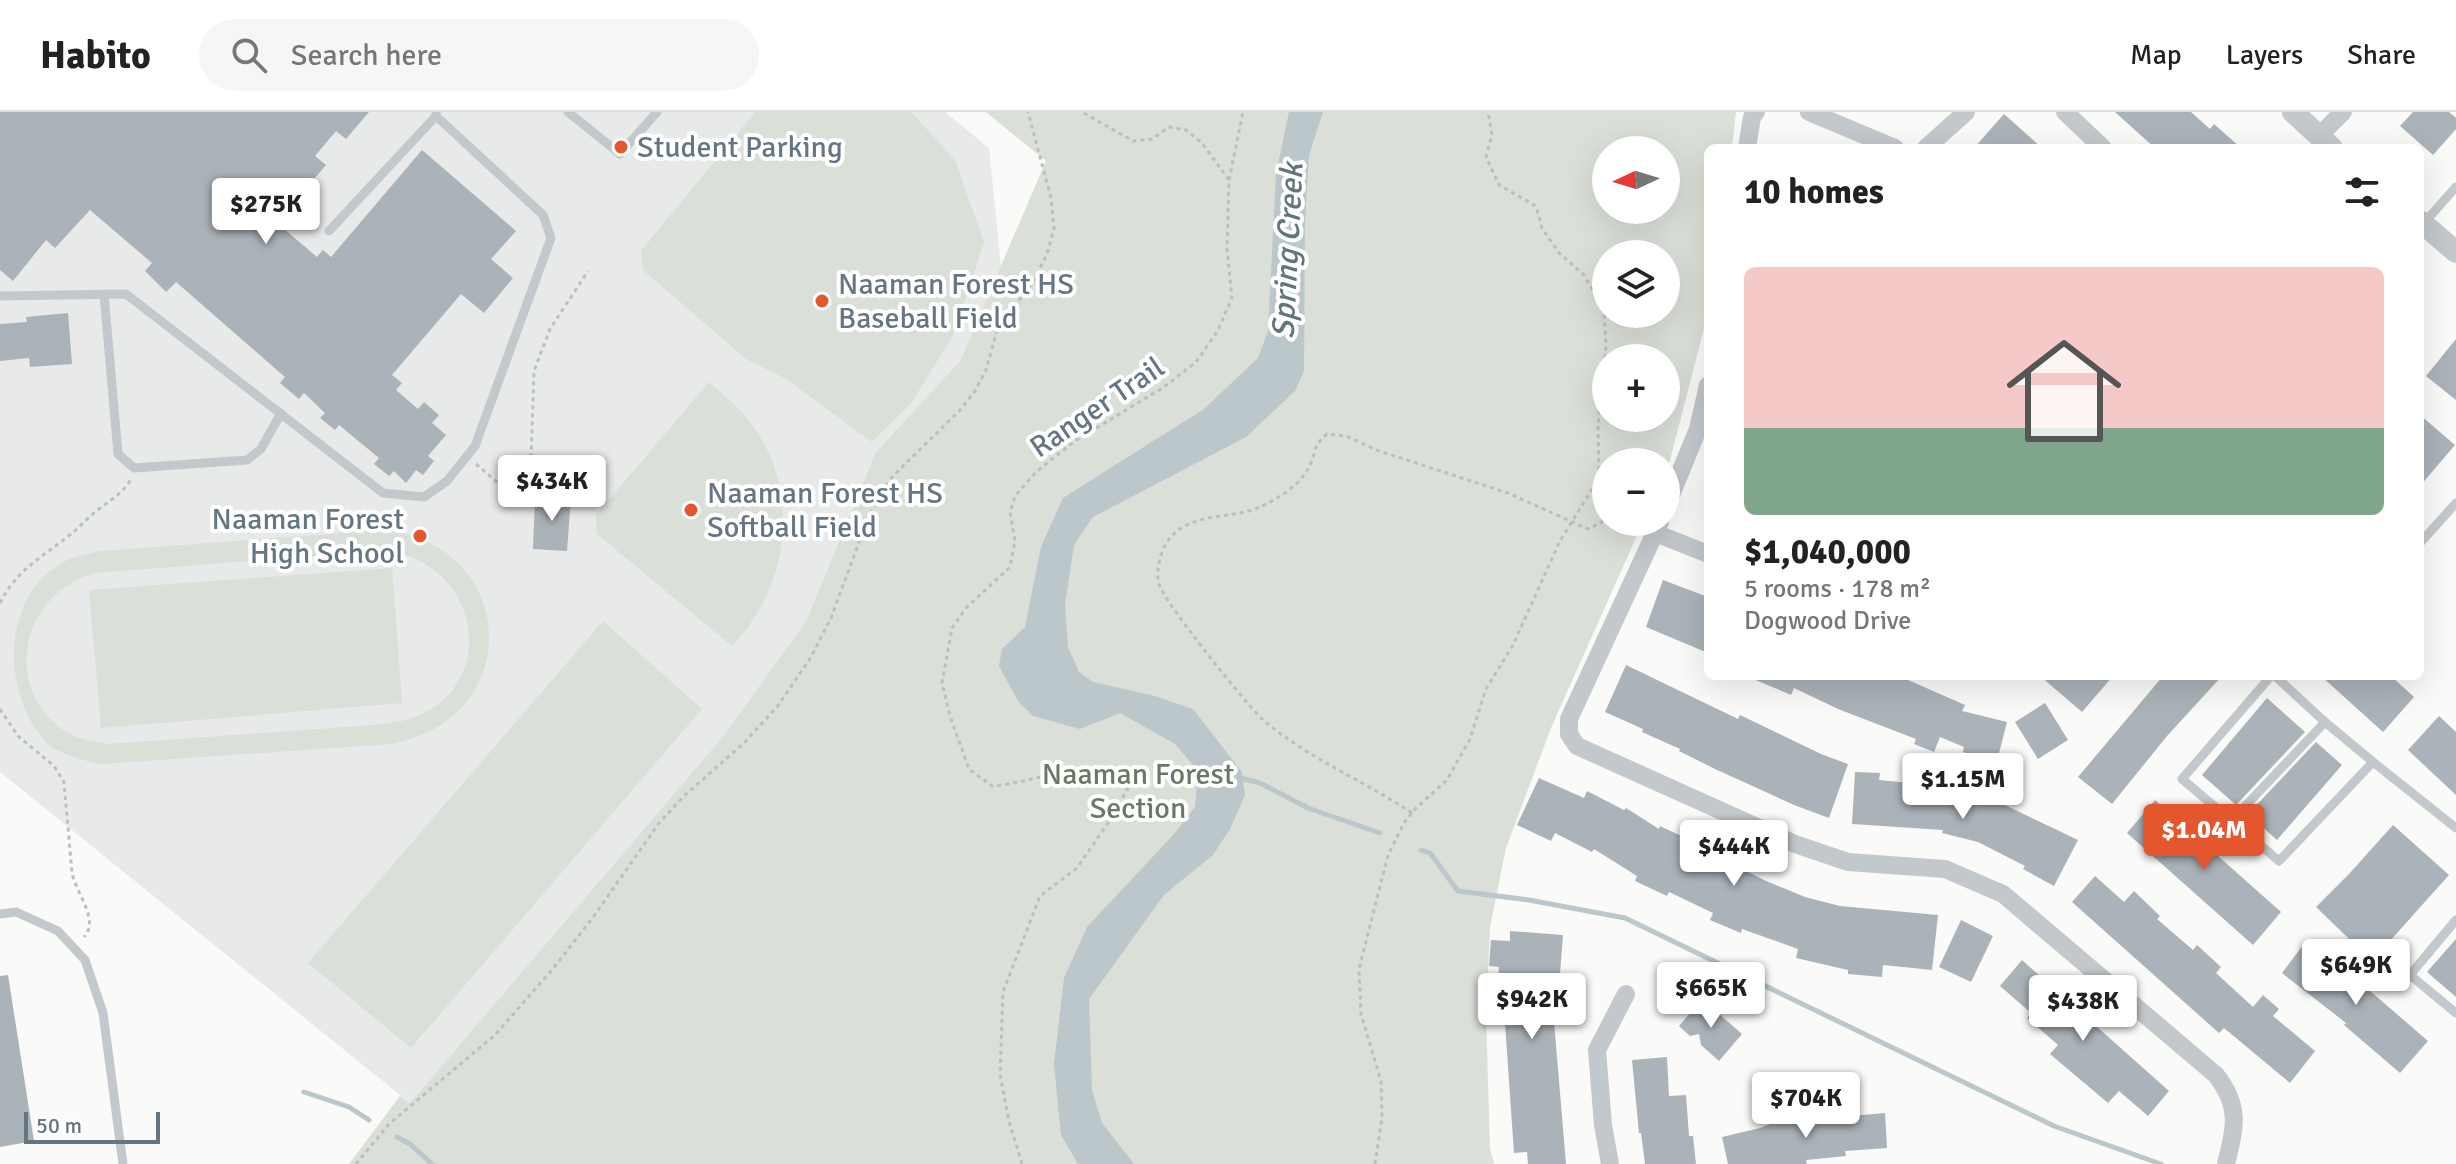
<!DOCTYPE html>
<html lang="en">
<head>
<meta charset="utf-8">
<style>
  :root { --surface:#fff; --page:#f6f6f6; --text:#222; --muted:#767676; --line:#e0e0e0; --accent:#e4572e }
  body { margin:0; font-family:Signika,sans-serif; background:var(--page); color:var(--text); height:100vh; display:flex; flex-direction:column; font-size:30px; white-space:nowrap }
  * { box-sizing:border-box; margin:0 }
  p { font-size:26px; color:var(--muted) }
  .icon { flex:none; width:44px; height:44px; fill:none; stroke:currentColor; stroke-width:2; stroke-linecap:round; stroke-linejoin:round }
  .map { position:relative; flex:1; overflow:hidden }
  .drawer { position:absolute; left:1704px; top:32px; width:720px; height:536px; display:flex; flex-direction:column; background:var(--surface); border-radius:12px; box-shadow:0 8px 32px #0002 }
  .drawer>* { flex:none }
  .needle { width:52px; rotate:266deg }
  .fabs { position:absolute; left:1592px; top:24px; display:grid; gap:16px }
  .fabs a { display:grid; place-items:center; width:88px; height:88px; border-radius:50%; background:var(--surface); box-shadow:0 8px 32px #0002; font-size:40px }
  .scale { position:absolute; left:24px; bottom:20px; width:136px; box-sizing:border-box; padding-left:8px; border:4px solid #657683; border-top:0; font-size:22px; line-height:28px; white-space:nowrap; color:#657683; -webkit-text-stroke:6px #fff; paint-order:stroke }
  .price { position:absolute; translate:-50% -68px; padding:0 18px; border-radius:8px; background:#fff; color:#222; font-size:26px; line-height:52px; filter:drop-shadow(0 2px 4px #0008) }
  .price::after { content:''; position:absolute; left:50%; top:48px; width:24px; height:18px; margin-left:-12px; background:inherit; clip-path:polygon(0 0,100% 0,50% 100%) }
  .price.on { background:var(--accent); color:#fff }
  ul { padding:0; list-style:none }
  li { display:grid; align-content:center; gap:16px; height:424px; padding:0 40px }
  li span { display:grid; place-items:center; height:248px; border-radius:12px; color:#555 }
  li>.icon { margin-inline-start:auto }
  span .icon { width:144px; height:144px; fill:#fffc; stroke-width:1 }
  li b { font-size:34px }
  h2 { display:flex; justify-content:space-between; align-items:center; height:96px; padding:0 40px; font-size:34px }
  header { display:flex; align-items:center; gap:48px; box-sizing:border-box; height:112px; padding:0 40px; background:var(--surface); border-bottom:2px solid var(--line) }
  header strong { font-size:38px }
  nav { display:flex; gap:44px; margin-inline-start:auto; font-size:28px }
  .search { width:560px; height:72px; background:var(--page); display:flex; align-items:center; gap:20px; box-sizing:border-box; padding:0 28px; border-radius:44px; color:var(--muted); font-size:30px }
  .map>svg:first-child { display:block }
  .built { fill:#e8e9e9 }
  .green { fill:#dadfd7; fill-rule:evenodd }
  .water { fill:#bbc7cb }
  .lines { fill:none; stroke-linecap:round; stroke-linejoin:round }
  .stream { stroke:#bbc7cb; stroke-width:5 }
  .building { fill:#aab3b9 }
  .path { stroke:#bbbfc2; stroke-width:3; stroke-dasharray:4 4; stroke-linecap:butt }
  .service { stroke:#c3c8cc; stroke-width:9 }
  .minor { stroke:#c3c8cc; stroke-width:18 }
  .tertiary { stroke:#c3c8cc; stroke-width:22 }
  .poi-dot { fill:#e4572e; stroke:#fff; stroke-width:3 }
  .labels { text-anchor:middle; stroke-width:8; stroke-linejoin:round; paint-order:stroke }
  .poi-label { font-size:30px; fill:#657683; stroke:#fff; text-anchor:start }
  .street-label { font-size:30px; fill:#657683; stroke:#fff }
  .park-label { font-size:30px; fill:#687a64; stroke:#fff }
  .water-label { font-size:32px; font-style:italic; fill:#60757c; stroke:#fff }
</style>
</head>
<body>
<header>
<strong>Habito</strong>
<div class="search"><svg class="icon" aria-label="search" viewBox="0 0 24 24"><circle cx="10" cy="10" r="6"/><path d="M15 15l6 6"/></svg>Search here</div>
<nav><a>Map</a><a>Layers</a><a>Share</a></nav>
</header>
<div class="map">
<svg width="2456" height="1052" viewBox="0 0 2456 1052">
  <rect width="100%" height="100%" fill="#fafaf8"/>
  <!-- built -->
  <path class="built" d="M0,0H945L989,36L1001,154L960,249L876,340L806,509L725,622L410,991L0,660Z"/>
  <!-- green -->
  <g class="green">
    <path d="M755,0H911L955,48L984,130L955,220L912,290L872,330L786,267L746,247L643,158L641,139Z"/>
    <path d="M986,0H1736L1732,36H1708V201L1670,348L1666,357V350H1606V410H1643L1551,616L1506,736L1490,815L1486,904L1490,1037L1494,1052H349L400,984L410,991L725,622L806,509L876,340L960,249L1046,49ZM1606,38H1666V98H1606ZM1606,142H1666V202H1606ZM1606,246H1666V306H1606Z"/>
    <path d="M709,270C724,283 741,297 753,314C802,383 789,474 732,534L597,422L596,403Z"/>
    <path d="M383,418C519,432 527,607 391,632L101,652C83,648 64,644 49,633C0,585 0,483 65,449C76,444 89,441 101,439ZM378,439C468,440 504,554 428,599C412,608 394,611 375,613L108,632C96,630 83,628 72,623C0,584 18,482 95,461Z"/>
    <path d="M392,456L402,591L101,616L89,478Z"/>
    <path d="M603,509L702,597L411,936L308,851Z"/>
  </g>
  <!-- water -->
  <path class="water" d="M1289,0H1323L1309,43L1305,110L1304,259L1295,279L1246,325L1093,405L1074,433L1065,493L1068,535L1079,560L1093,570L1155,584L1193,597L1242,660L1245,683L1230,717L1213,743L1164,783L1089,887L1092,978L1102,1011L1134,1052H1078L1061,1023L1054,952L1064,866L1087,815L1175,721L1195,695L1198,659L1175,632L1120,601L1080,617L1033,604L1018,589L999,554L1002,537L1025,515L1041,435L1063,386L1204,297L1258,246L1268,219L1276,62Z"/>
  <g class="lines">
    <!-- stream -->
    <g class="stream">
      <path d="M1240,666L1260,671L1308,696L1380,721"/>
      <path d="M1421,738L1430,741L1458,779L1529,788L1625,806L2054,1014L2161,1052"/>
      <path d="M304,980L349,995L369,1008"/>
      <path d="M397,1025L410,1032L432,1052"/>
    </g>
  </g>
  <!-- building -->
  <g class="building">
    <path d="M0,0H369L346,27L336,19L315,44L326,53L277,111L317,145L323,138L331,145L422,38L516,119L491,147L513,166L484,201L461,182L392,263L402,271L396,278L418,297L424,290L439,303L432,311L446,323L428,344L434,349L423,363L416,358L406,371L394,359L389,364L374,352L379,346L339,313L335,318L320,306L325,301L304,281L299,287L280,271L285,265L176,170L166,180L145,159L152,151L90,98L55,136L46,128L13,169L0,158Z"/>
    <path d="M2115,0H2191L2210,17L2214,12L2241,36H2155Z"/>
    <path d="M2413,0H2449L2456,6V17L2433,43L2400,14Z"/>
    <path d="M2004,2L2042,36H1974Z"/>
    <path d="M68,201L72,252L30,255L29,246L0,249V212L27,210L26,205Z"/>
    <path d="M2456,227V288L2426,264Z"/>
    <path d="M2420,303L2455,333L2420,374Z"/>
    <path d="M535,384L571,385L567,439L533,437Z"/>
    <path d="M1663,468L1708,485V541L1646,515Z"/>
    <path d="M1626,553L1738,607L1740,603L1821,642L1848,652L1829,706L1794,693L1715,657L1679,639L1680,637L1642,620L1643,617L1605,600Z"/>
    <path d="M1746,564H1899L1965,593L1962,599L2007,610L1997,649L1963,640L1964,635L1940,625L1934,640L1914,632L1916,627L1838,597L1794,576L1791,583Z"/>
    <path d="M2040,564H2113L2082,600Z"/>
    <path d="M2163,564H2222L2167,624L2112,692L2078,665Z"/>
    <path d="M2321,564H2391L2414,585L2383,620Z"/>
    <path d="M2267,586L2305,620L2236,693L2202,663Z"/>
    <path d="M2045,591L2068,628L2038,647L2015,610Z"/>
    <path d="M2439,604L2456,620V683L2408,638Z"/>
    <path d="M2316,630L2342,653L2277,728L2248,702Z"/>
    <path d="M1855,660L1880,661L1879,668L1941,674L1990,686L2078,728L2054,774L2023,757L2025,754L1978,730L1942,721L1943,718L1852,712Z"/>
    <path d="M1539,666L1584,686L1587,679L1624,698L1626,696L1659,717L1660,714L1692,729L1691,731L1764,768L1805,785L1840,794L1938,803L1932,858L1883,853L1882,865L1848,862V858L1796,846L1798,837L1742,817L1741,821L1710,808L1713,801L1669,780L1667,784L1635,769L1637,764L1594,737L1592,740L1555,721L1551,729L1517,713Z"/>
    <path d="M2155,688L2281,800L2253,833L2127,721Z"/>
    <path d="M2393,713L2449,763L2372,849L2316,795L2349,762Z"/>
    <path d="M2095,764L2124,790L2134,779L2160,804L2157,807L2193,838L2197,833L2221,855L2216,861L2253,895L2263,883L2279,897L2273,904L2315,939L2290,971L2224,916L2219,921L2072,790Z"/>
    <path d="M1961,808L1993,824L1971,870L1939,855Z"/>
    <path d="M1510,819L1563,823L1558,887L1552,886L1566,1052H1528L1527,1040L1514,1041L1504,897H1496L1499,855L1489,854L1491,828L1510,829Z"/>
    <path d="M2456,827V885L2427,860Z"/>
    <path d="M2306,829L2362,872L2428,929L2400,961L2344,913L2346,911L2282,861Z"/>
    <path d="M2022,848L2169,979L2148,1004L2119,979L2108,991L2050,942L2058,933L2027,906L2031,901L2000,874Z"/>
    <path d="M8,863L34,1029L0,1035V864Z"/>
    <path d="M1702,887L1742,922L1719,949L1701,933L1699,922L1690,924L1679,914Z"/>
    <path d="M1667,945L1669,984L1686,983L1689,1024H1693L1696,1052H1645L1641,1021H1639L1632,948Z"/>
    <path d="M1885,1001L1887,1036L1845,1039L1846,1044L1806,1048L1807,1052H1728L1722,1025L1760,1016L1792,1004L1794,1009Z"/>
  </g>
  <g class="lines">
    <!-- path -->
    <g class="path">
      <path d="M1229,68L1243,0"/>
      <path d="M476,352L505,377L530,378L534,259L550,217L588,159"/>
      <path d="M0,491C16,458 44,444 71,422C79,416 86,407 94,401C107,390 123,382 131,367"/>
      <path d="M0,597L18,624L54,654L64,670L72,761C76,781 100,808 84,825"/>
      <path d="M1412,701C1363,668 1307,646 1262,607C1247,593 1163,489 1159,472C1155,459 1161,437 1170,426C1193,399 1231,408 1260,395C1279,386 1301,373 1310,353C1317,338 1312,335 1327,322L1346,324L1379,339L1508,381L1588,417L1602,410L1606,399"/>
      <path d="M356,1052L389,1012L495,923L552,858L594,804L659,711L685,683L744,631L777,595L811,545L831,506L868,406L881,381L893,364L961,297L975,279L986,258L997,218L1033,170L1047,142L1054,117L1051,86L1028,0"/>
      <path d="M1022,1052L1009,1009L1000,963L1003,880L1040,784L1077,756L1110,708L1128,676L1125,661C1084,647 1033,671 992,674L969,657L950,604L942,571L952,516L966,496L1010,455L1015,429L1010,400L1015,384L1036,360L1052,347L1075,329L1164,275L1196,250L1217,220L1232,186L1227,137L1229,68L1202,31L1186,18L1169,15L1152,27L1133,29L1082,0"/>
      <path d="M1375,1052L1382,1006L1381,969L1361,902L1359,857L1388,743L1404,711L1415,697L1447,668L1470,627L1486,577L1513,533L1560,429L1599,366L1598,313L1606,234L1604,197L1584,163L1559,141L1542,116L1536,94L1499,73L1486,45L1492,23L1488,0"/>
    </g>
    <!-- service -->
    <g class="service">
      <path d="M568,0L620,42L657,0"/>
      <path d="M2423,112L2456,75"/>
      <path d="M329,119L436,4"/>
      <path d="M104,182L118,342L134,356L247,348L261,337L281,301"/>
      <path d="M0,184L126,182L383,381L424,385L447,369L475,334L551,126L543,103L436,4V0"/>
      <path d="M2420,431L2456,391"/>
      <path d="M2271,564L2182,667L2279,749L2373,650L2456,716"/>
      <path d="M2275,564L2325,610"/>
      <path d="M2232,708L2325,610L2373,650"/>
      <path d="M0,802L16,800L58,819L85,848L103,901L123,1052"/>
      <path d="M2456,808L2410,863L2456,901"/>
    </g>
    <!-- minor -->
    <g class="minor">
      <path d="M1809,0L1895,36"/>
      <path d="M2065,0L2103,36"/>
      <path d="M2318,25L2343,0"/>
      <path d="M1747,36L1752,5L1756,0"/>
      <path d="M1926,36L1966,0"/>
      <path d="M1666,395L1698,317L1708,273"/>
      <path d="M1660,410L1569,607V622L1577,634L1795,732L1848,750L1945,757L2003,782L2216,963C2241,995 2235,1015 2226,1052"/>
      <path d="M1655,421L1708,442"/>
      <path d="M1610,1052L1603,1013L1597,938L1626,882"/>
    </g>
    <!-- tertiary -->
    <g class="tertiary">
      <path d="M2293,0L2332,36"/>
      <path d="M2420,109L2456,140"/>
    </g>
  </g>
  <!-- markers -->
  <g class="poi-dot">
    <circle cx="621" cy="35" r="8"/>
    <circle cx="822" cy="189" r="8"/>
    <circle cx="691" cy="398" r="8"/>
    <circle cx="420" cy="424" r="8"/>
  </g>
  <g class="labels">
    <!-- poi labels -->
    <g class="poi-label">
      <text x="637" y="45">Student Parking</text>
      <text x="838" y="182">Naaman Forest HS<tspan x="838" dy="34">Baseball Field</tspan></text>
      <text x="707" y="391">Naaman Forest HS<tspan x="707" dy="34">Softball Field</tspan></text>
      <text x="404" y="417" text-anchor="end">Naaman Forest<tspan x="404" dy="34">High School</tspan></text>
    </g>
    <!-- street labels -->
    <g class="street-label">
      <text transform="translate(1097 295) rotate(-34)" y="10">Ranger Trail</text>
    </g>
    <!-- park labels -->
    <g class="park-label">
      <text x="1138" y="672">Naaman Forest<tspan x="1138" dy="34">Section</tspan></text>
    </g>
    <!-- water labels -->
    <g class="water-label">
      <text transform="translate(1287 139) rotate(-87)" y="11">Spring Creek</text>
    </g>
  </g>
</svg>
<div class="fabs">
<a><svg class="needle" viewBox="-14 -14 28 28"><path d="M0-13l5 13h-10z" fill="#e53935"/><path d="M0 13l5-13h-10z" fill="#767676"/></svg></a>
<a><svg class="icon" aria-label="layers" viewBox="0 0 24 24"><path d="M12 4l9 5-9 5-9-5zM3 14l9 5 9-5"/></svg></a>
<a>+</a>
<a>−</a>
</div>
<div class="scale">50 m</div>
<b class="price" style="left:266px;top:134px">$275K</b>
<b class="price" style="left:552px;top:411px">$434K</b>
<b class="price" style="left:1963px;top:709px">$1.15M</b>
<b class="price on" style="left:2204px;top:760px">$1.04M</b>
<b class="price" style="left:1734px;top:776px">$444K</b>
<b class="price" style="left:2356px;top:895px">$649K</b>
<b class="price" style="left:1711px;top:918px">$665K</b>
<b class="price" style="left:1532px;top:929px">$942K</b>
<b class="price" style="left:2083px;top:931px">$438K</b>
<b class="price" style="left:1806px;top:1028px">$704K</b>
<section class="drawer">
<h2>10 homes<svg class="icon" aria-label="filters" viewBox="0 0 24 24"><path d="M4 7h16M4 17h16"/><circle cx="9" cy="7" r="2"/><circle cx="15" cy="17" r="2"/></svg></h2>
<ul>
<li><span style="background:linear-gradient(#f6c9c9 65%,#7fa58c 0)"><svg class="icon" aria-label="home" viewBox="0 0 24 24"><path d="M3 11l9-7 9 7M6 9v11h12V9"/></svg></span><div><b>$1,040,000</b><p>5 rooms · 178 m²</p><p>Dogwood Drive</p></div></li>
</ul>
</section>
</div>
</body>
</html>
